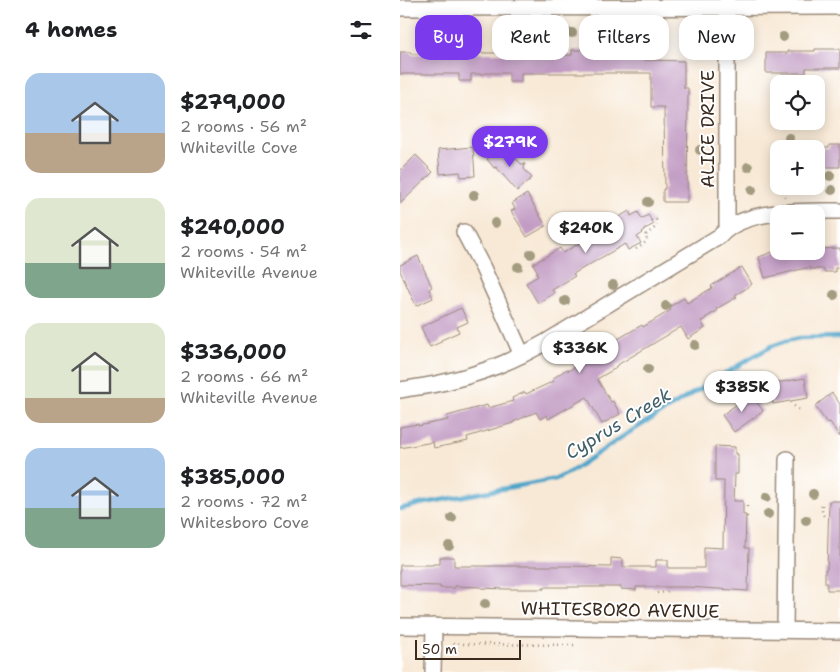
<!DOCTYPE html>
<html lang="en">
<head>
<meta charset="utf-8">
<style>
  :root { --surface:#fff; --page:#f6f6f6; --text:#202124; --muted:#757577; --accent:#7c3aed }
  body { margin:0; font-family:"Shantell Sans",sans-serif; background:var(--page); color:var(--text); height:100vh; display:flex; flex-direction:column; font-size:19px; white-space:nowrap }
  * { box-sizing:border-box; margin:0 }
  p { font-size:16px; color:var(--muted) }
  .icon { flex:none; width:28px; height:28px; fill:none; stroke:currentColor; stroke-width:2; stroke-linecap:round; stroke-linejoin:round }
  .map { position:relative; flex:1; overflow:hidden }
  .panel { display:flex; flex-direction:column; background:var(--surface); width:400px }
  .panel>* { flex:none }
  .top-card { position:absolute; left:15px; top:15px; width:350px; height:45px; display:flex; gap:10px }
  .controls { position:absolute; left:370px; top:75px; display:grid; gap:10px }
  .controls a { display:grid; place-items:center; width:55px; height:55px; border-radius:10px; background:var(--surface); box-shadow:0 2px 12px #0003; font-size:25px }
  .scale { position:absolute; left:15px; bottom:12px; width:106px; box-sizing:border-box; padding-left:5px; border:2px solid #3b2a1e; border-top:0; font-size:14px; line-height:18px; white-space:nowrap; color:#3b2a1e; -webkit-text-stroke:4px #fff; paint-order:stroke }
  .price { position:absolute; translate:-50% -42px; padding:0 11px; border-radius:18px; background:#fff; color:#222; font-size:16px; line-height:32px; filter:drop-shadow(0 1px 2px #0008) }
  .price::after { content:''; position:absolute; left:50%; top:30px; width:15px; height:11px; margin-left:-8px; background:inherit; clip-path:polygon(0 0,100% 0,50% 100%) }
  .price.selected { background:var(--accent); color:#fff }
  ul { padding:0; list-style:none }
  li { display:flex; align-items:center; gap:15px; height:125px; padding:0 25px }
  li span { display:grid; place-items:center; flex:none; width:140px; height:100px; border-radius:15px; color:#555 }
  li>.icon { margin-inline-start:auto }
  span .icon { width:60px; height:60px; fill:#fffc; stroke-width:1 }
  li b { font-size:21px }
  h2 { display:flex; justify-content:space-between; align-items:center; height:60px; padding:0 25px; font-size:21px }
  .tag { padding:0 18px; border-radius:15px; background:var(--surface); box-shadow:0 2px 12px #0003; font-size:18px; line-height:45px }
  .tag.selected { background:var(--accent); color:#fff }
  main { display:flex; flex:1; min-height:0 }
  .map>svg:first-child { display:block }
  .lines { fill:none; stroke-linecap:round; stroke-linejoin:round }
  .stream { stroke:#4da5ca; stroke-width:4.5 }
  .building { fill:#c29cc4 }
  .minor-casing { stroke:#9a8a7a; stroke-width:18 }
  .path { stroke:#9a8a7a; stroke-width:2.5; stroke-dasharray:1 4; stroke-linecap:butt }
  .minor { stroke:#fff; stroke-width:15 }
  .tree { fill:#a49c80 }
  .labels { text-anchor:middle; stroke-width:4; stroke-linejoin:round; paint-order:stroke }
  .street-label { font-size:18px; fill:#3b2a1e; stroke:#fff }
  .water-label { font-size:19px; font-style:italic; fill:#43616b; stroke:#fff }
</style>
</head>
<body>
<main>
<section class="panel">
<h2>4 homes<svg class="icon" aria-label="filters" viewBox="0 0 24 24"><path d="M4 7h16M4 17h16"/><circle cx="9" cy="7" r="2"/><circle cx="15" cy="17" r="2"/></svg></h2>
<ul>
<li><span style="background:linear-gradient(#a9c7e8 60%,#b9a48a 0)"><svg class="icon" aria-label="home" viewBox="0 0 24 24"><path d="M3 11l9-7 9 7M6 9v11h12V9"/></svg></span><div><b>$279,000</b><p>2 rooms · 56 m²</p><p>Whiteville Cove</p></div></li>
<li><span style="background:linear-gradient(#dfe7d0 65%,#7fa58c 0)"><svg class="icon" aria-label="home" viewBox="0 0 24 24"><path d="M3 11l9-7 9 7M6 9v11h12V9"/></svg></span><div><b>$240,000</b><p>2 rooms · 54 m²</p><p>Whiteville Avenue</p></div></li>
<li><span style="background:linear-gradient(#dfe7d0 75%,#b9a48a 0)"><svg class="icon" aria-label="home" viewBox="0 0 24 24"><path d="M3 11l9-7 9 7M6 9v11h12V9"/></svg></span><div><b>$336,000</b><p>2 rooms · 66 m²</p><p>Whiteville Avenue</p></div></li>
<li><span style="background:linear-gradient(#a9c7e8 60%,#7fa58c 0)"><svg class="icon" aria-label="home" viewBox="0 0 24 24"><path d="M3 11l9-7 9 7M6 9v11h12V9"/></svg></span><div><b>$385,000</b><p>2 rooms · 72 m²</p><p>Whitesboro Cove</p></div></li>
</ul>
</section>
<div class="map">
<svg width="440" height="672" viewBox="0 0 440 672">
  <rect width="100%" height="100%" fill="#fff"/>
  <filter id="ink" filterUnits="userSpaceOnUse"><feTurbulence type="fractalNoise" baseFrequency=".02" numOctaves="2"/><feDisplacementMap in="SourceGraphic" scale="10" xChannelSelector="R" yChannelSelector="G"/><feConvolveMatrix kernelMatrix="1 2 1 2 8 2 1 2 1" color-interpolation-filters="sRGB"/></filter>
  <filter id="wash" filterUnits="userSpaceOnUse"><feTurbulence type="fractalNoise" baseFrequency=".0096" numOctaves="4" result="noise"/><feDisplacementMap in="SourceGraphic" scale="20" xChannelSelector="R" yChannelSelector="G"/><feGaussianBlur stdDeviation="1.12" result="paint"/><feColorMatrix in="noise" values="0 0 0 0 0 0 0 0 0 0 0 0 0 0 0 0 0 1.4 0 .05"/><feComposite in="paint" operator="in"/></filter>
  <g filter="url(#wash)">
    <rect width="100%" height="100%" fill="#f8e9d6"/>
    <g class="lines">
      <!-- stream -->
      <path class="stream" d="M0,509L20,504L156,479L170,472L225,435L349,359L372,346L386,341L400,338L440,337"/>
    </g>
    <g id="blocks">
      <!-- building -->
      <g class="building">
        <path d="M415,49H440V68H406V73H366V53H388V51H415Z"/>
        <path d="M64,50V53H111V50H130V53H137V55H172V50H192V54H224V50H243V60L284,61V88H288L287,202H263V189H265L264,107H251V73H121V82H109V73H84V74H71V81H59V74H0V52H11V54H47V51Z"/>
        <path d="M104,145L121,164H125L124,169L132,178L117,191L96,167L94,168L87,159Z"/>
        <path d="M429,145H440V167H416V148H429Z"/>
        <path d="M73,147L75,176L61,177L60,172L40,174L38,150Z"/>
        <path d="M16,155L33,172L0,204V171Z"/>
        <path d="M127,194L146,226L127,237L111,211L115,209L112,203Z"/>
        <path d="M229,211L231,216L238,212L242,219L248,215L254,224L245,229V230L242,232L243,233L237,237L241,243L228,250L225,244L173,274L175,276L152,290L154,293L138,303L126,283L138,276L136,273L138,272L133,264L160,248L163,253L212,224L211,222Z"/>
        <path d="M440,248V268H435V272H424V269H410V267L365,278L359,257L375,251H416V249Z"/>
        <path d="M18,256L32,287L29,289L33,298L16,306L0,271V265Z"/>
        <path d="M342,267L352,284L347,287V288L335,295L337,297L316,309L317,311L305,318L306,319L301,321L305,328L288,339L281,327L219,364L215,367L216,368L197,379L211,402L213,401L220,414L202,424L187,397L148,419L147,415L140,419L136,412L113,422V423L67,437L68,441L34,448L33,442L0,448V427L18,424V426L48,420L47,416L87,405L88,408L113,401L112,398L125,392L126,394L154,381L152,379L167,369L168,371L193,356L192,354L242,325L243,327L271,310L269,307L284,298L287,303L312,288L311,286Z"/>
        <path d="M61,308L68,322L57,327L59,332L41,340V342L30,347L21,327Z"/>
        <path d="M405,378L408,398L373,404L370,384Z"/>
        <path d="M432,393L440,404V437L430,422L427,423L415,406Z"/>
        <path d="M351,394L363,411L334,432L322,415Z"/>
        <path d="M315,446L335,447V454H338V474H335L334,501H343V515H346L345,548H349L348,591L288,587H236V590L221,589V587H144V589H106L81,588V587L55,586V588H40V586L0,585V565H33V564H40V557H54V566H168L211,567V558L223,559V567H256V560H268V568H304V547L323,548L324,481H315Z"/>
        <path d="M429,501H440V590H427V583H425V569H427Z"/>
      </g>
    </g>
  </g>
  <g filter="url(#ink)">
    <use href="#blocks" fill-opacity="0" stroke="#9a8a7a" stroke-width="1"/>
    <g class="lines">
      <defs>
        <g id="minor">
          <path d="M0,8L440,7"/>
          <path d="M327,228V0"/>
          <path d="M64,232L83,268L122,355"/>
          <path d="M0,390C18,387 36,385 53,380C86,372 117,359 146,342L320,236C344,208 406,211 440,211"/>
          <path d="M0,626L440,631"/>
          <path d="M385,630L387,459"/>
          <path d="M33,672L34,626"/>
        </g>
      </defs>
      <!-- minor casing -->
      <use href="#minor" class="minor-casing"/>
      <!-- path -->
      <g class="path">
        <path d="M385,186V197"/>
        <path d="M246,235L257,226V221L254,217"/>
        <path d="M236,249L246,242L247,237L244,232"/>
        <path d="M391,402L394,406L401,411"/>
        <path d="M422,505C422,511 422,516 427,518"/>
        <path d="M347,517V505"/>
        <path d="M257,593L267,592L268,591L269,587"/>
        <path d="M53,644L177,645"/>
      </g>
      <!-- minor -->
      <use href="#minor" class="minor"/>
    </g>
    <!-- trees -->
    <g class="tree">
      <circle cx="172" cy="33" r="5"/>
      <circle cx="58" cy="37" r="5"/>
      <circle cx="383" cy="37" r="5"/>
      <circle cx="389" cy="138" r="5"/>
      <circle cx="300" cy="150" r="5"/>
      <circle cx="348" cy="167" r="5"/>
      <circle cx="430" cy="176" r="5"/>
      <circle cx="352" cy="190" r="5"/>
      <circle cx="432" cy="190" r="5"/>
      <circle cx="74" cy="195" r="5"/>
      <circle cx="248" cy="202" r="5"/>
      <circle cx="95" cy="223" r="5"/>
      <circle cx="131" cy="254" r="5"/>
      <circle cx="118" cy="267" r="5"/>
      <circle cx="213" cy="285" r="5"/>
      <circle cx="434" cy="295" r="5"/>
      <circle cx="165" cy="301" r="5"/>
      <circle cx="266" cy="306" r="5"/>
      <circle cx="180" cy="341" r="5"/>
      <circle cx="295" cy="345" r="5"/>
      <circle cx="248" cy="369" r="5"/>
      <circle cx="413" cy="494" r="5"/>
      <circle cx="367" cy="497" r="5"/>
      <circle cx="368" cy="514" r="5"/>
      <circle cx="52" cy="518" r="5"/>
      <circle cx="406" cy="520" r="5"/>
      <circle cx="49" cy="546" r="5"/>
      <circle cx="85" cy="604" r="5"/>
    </g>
  </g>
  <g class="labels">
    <!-- street labels -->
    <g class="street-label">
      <text transform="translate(308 129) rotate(-90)" y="6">ALICE DRIVE</text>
      <text transform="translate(220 610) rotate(1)" y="6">WHITESBORO AVENUE</text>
    </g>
    <!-- water labels -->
    <g class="water-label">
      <text transform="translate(218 423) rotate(-31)" y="7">Cyprus Creek</text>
    </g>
  </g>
</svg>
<div class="controls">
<a><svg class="icon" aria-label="locate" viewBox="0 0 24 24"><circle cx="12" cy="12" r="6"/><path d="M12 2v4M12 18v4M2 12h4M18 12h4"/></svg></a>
<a>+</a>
<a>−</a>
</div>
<div class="scale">50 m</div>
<b class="price selected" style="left:110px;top:168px">$279K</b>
<b class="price" style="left:186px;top:254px">$240K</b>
<b class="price" style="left:180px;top:374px">$336K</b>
<b class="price" style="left:342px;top:413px">$385K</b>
<div class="top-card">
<a class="tag selected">Buy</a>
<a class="tag">Rent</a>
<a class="tag">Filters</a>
<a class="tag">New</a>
</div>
</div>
</main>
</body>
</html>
